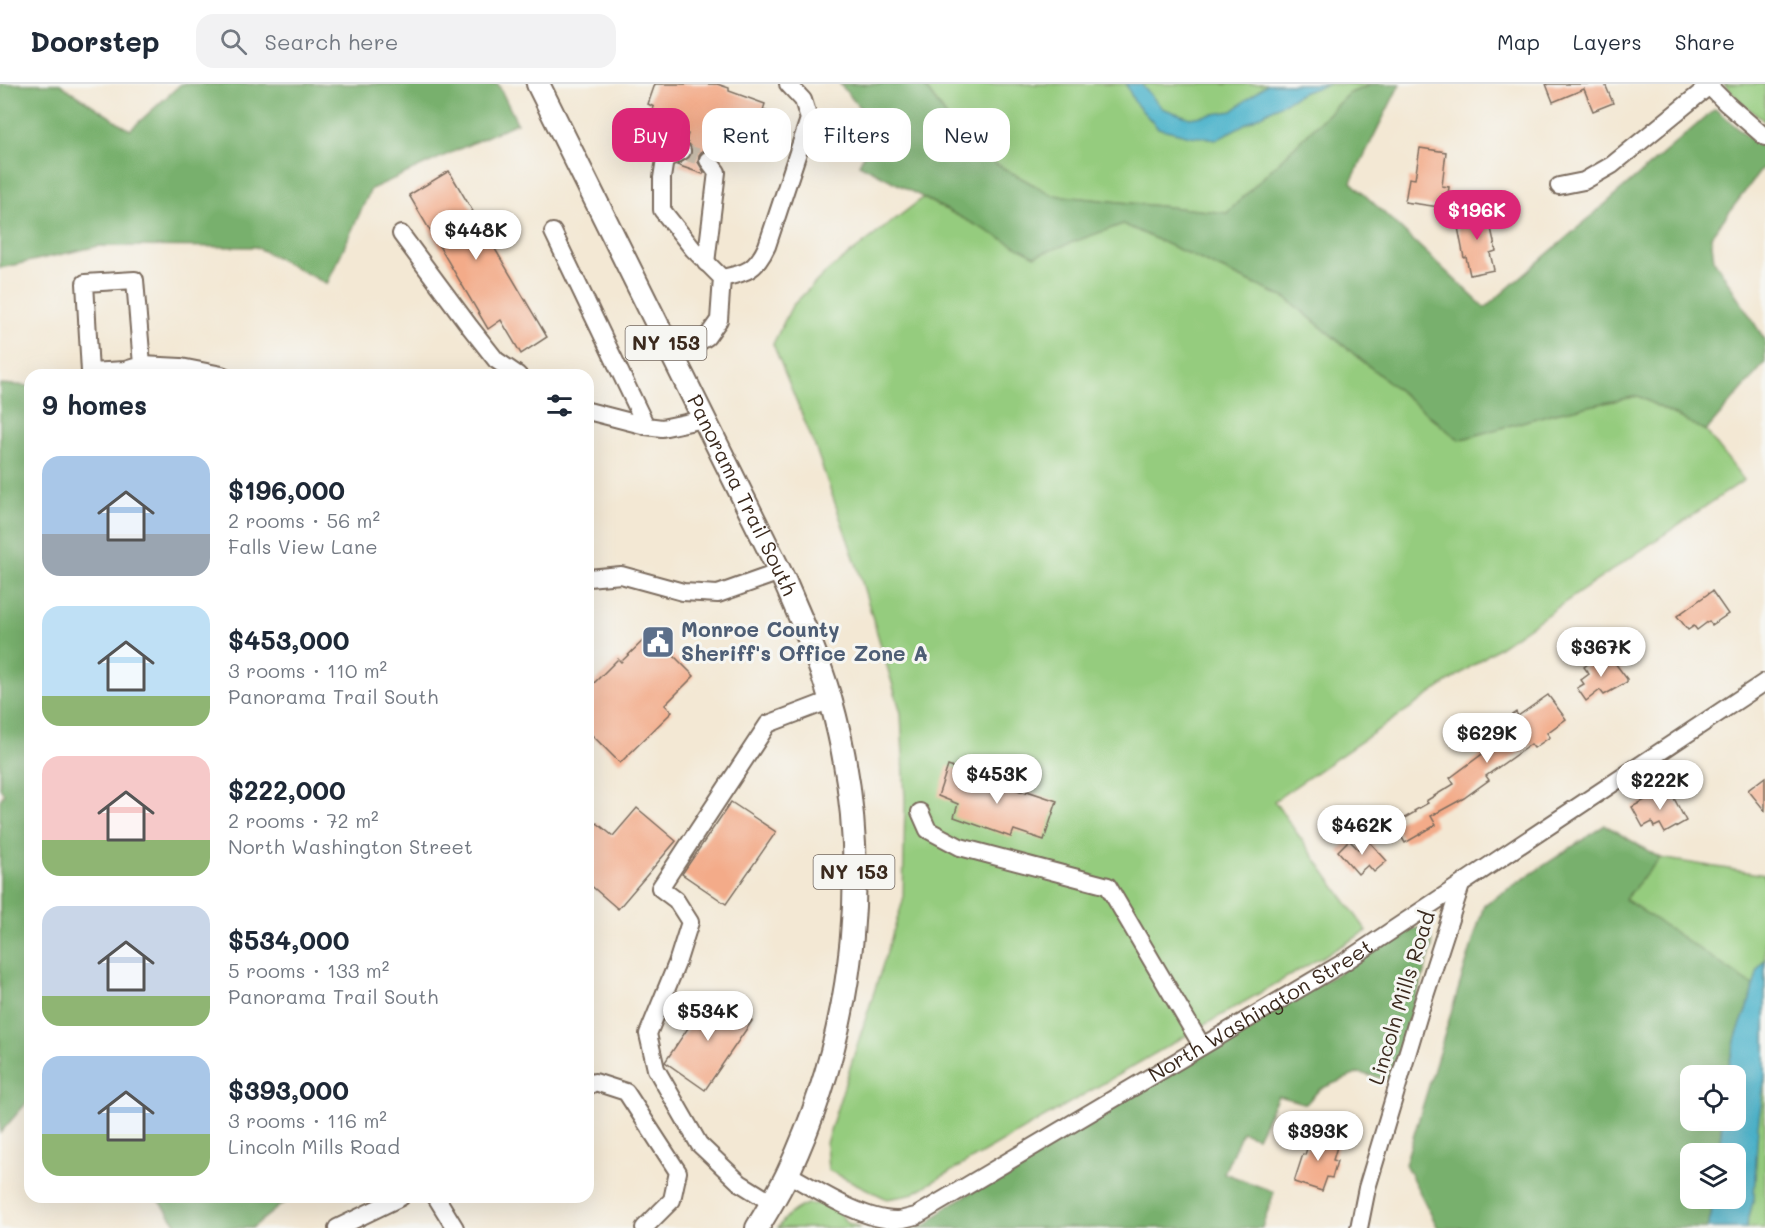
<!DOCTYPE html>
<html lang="en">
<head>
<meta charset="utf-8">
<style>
  :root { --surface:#fff; --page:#f2f2f3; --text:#1f2937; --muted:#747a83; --line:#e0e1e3; --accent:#db2777 }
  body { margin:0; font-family:Mali,sans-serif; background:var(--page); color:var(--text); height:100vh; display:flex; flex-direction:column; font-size:22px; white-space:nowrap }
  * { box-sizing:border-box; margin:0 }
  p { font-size:20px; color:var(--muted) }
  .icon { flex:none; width:33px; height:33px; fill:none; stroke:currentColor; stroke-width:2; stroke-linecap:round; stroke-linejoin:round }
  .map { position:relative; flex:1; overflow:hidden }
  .sheet { position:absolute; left:24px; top:285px; width:570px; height:834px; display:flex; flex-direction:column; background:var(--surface); border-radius:18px; box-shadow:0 6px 24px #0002 }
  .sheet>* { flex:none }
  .hud { position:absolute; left:612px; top:24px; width:570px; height:54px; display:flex; gap:12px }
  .buttons { position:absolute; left:1680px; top:981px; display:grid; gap:12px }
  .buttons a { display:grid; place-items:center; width:66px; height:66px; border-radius:12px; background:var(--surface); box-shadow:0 6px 24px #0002; font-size:30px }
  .price { position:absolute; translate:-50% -51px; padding:0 14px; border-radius:21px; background:#fff; color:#222; font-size:20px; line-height:39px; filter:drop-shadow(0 2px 3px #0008) }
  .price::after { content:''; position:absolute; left:50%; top:36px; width:18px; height:14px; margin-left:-9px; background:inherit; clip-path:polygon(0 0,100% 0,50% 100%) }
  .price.current { background:var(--accent); color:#fff }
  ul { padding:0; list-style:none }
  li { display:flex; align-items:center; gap:18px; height:150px; padding:0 18px }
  li span { display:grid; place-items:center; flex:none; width:168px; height:120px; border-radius:18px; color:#555 }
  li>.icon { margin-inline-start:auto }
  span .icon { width:72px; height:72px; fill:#fffc; stroke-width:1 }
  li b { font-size:26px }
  h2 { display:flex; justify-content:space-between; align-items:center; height:72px; padding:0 18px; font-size:26px }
  .pill { padding:0 21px; border-radius:18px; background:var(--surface); box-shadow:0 6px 24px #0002; font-size:21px; line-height:54px }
  .pill.current { background:var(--accent); color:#fff }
  header { display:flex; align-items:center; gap:36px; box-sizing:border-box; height:84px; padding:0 30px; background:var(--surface); border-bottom:2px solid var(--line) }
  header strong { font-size:28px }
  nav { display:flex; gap:33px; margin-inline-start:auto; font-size:21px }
  .search { width:420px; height:54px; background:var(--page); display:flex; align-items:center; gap:15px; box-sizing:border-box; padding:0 21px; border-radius:18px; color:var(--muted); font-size:22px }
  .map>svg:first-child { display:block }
  .green { fill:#95cc7e; stroke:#687b4e; stroke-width:1.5 }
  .forest { fill:#78b06d; stroke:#5a6d46; stroke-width:1.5 }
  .water { fill:#4cb3cb; stroke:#446e74; stroke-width:1.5 }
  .building { fill:#f3ab89 }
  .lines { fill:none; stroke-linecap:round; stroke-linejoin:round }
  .minor-tunnel { stroke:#cec2b0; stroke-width:16; stroke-dasharray:16 8; stroke-linecap:butt }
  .minor-casing { stroke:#7b6c5e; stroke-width:20 }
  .major-casing { stroke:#7b6c5e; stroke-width:26 }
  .minor { stroke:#fff; stroke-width:16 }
  .major { stroke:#fff; stroke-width:22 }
  .labels { text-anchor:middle; stroke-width:6; stroke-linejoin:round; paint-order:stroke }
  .shield { fill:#f6f6f2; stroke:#73675e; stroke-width:1.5 }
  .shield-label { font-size:20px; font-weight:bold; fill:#3b2a1e }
  .street-label { font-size:21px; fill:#3b2a1e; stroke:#f6f6f2 }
  .service-label { font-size:21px; font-weight:bold; fill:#4e5e75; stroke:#f6f6f2; text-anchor:start }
</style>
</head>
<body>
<header>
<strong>Doorstep</strong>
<div class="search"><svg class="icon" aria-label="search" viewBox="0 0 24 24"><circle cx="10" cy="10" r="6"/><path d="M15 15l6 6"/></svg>Search here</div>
<nav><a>Map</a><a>Layers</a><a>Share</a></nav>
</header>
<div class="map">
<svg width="1765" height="1144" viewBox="0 0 1765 1144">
  <rect width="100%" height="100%" fill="#f6f6f2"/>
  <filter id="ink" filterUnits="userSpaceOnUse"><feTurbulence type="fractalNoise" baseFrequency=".0167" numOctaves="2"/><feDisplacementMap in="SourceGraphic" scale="12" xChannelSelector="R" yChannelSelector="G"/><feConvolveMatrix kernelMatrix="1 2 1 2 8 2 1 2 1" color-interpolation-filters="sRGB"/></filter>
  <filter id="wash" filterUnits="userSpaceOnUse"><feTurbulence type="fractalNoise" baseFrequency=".008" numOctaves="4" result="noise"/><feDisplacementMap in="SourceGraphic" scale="24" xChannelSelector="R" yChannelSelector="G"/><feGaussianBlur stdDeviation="1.35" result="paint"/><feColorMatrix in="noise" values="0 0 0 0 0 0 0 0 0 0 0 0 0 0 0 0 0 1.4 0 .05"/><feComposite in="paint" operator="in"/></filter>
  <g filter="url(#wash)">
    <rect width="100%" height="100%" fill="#f3e8d4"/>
    <!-- green -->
    <g class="green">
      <path d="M923,0H1372L1348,10L1227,129L1052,111L971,66Z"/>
      <path d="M1724,0H1765V38L1740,17Z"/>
      <path d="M923,114L1035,171L1123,140L1287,215L1459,356L1550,330L1638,312L1706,347L1744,396L1274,717L1367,847L910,1111L887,1115L828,1086L826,1059L903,817L905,716L901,629L858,485L816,365L773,260L792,222L825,189Z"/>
      <path d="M1660,774L1765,791V1144H1744L1713,1115L1736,1114V1070L1719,1069L1722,1037L1736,1036V992L1726,991L1737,950L1625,814Z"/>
      <path d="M807,1120H822L832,1124L841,1131L846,1138L860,1144H778C786,1132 793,1126 807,1120Z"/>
    </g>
    <!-- forest -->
    <g class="forest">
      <path d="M0,0H60L130,46L181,0H498L517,39L371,105L327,200L256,163L99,162L0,184Z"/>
      <path d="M840,0H923L971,66L1052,111L1227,129L1348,10L1372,0H1400L1351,98L1485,224L1715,25L1765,67V81L1711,152L1714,176L1765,256V279L1706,347L1638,312L1550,330L1459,356L1287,215L1123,140L1035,172L859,80L878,46Z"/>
      <path d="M0,300L30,302V1015L0,1049V716L4,710L0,704Z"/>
      <path d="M1605,741L1660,774L1625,815L1754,902L1749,919L1737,950L1726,991L1690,992V1036L1722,1037L1719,1069L1690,1070V1114L1713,1115L1711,1132L1707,1144H1438L1405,1080L1484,821Z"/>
      <path d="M1421,844C1430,848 1432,854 1432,864L1390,996L1359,989L1320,1005L1306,1020L1278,1012L1257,1053L1242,1048L1224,1089L1274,1108L1262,1144H917L928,1140L945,1124L1412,845Z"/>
      <path d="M157,1113H291L252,1144H179Z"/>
    </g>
    <!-- water -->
    <g class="water">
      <path d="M1126,0H1141L1162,24L1190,34L1232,27L1267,0H1329L1304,8L1217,55L1190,52L1158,44L1135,19Z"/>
      <path d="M1765,875V993L1758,1042L1754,1114L1746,1144H1707L1711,1132L1713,1115L1736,1114V1070L1719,1069L1722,1037L1736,1036V992L1726,991L1737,950L1749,919L1758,885Z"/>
    </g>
    <g id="blocks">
      <!-- building -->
      <g class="building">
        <path d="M655,0H717L729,4V7L765,20L763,26L778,32L766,69L748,63L747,66L722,57L721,61L714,59L711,66L702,67L699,71L698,78L704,88L703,90L677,81L690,73L692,68L691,62L686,57L688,50L681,48L683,43L661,35L662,33L652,29L654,23L648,20Z"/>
        <path d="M1546,0H1605L1613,19L1593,27L1584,5L1553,18Z"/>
        <path d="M1420,64L1446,68L1442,102L1449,103L1446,124L1405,118L1409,94L1415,95Z"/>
        <path d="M449,87L547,253L521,270L501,236L488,245L409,111Z"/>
        <path d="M1487,126L1496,167L1490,169L1494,186L1470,191L1466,173L1464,174L1456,133Z"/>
        <path d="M1712,507L1728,530L1712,541L1709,537L1697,546L1694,542L1688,546L1677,532Z"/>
        <path d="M651,549L694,592L665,621L672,628L620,679L588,647V605L618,575L621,578Z"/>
        <path d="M1599,572L1605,580L1612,575L1627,595V598L1604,611L1600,606L1586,617L1577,604L1584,600L1581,596L1589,590L1584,583Z"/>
        <path d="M1548,611L1566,635L1547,649L1550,653L1534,664L1531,660L1486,692L1489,696L1464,714L1431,732L1436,741L1405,759L1394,740L1415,728L1414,727L1428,719L1426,717L1454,700L1450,694L1509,650L1500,639L1516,628L1518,632Z"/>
        <path d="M948,682L1026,709L1027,707L1057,717L1044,756L1014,746L1011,753L954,733L958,720L938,712Z"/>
        <path d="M1765,693V727L1748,706Z"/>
        <path d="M1668,703L1686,737L1665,749L1660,740L1654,743L1652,738L1643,743L1632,723Z"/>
        <path d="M731,718L776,748L726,820L682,790Z"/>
        <path d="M637,724L676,757L618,825L588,799V750L597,739L613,752Z"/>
        <path d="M1349,756L1358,765L1368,756L1387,777L1374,788L1368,781L1358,790L1338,767Z"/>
        <path d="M711,910L752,937L705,1006L665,978Z"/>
        <path d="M1312,1048L1339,1056L1333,1076L1337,1077L1332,1094L1327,1093L1322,1107L1294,1098L1303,1070L1305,1071Z"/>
      </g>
    </g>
  </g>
  <g filter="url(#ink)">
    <use href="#blocks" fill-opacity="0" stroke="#7b6c5e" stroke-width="1.5"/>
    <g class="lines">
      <!-- minor-tunnel -->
      <path class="minor-tunnel" d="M682,67L708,76"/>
      <defs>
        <g id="minor">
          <path d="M1707,0L1727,20L1765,53"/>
          <path d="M1559,102L1584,97L1612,81L1709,2"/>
          <path d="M553,148L646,342"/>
          <path d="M401,150L470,243L496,276L518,291"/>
          <path d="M706,179L717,88L708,76"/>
          <path d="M722,194C747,189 756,186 767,162L809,35L803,16L788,0"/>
          <path d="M135,196L142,281L125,286L90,288L85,199Z"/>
          <path d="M674,274L707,253L719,236L722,194L693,165L662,126V94L665,75L682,67"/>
          <path d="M142,281L181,283L222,291"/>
          <path d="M588,327L646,342L662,344L704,335"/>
          <path d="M588,494L621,491L683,508L718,510L780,488"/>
          <path d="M920,728L928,746L960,763L1108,802L1202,962"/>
          <path d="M588,1002L595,998L626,1008L678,1088L672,1116L644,1144"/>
          <path id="s1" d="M788,1090C817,1106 864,1137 897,1136C903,1136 910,1133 916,1132L1346,877L1765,598"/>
          <path d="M436,1113L455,1144"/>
          <path d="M772,1119L740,1099L699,1060L656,985L648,950L677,879L690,838L676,816L660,804L768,640L831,616"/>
          <path d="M337,1144L401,1113"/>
          <path d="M1359,1144L1367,1104L1420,927L1461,801"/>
        </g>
        <g id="major">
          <path id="s2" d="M538,0L784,496C801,535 818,573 830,614C875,771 857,942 788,1089C779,1108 768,1126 757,1144"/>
        </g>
      </defs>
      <!-- minor casing -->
      <use href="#minor" class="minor-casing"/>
      <!-- major casing -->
      <use href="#major" class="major-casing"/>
      <!-- minor -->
      <use href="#minor" class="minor"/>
      <!-- major -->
      <use href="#major" class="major"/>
    </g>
  </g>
  <!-- icons -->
  <defs>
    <symbol id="civic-square" viewBox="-11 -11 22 22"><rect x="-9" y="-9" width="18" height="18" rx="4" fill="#5c6f8a" stroke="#f6f6f2"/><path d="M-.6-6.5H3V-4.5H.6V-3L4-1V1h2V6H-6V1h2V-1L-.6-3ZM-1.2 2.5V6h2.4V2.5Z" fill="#fff"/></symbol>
  </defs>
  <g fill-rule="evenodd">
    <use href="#civic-square" x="639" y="539" width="38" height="38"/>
  </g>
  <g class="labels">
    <!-- shield labels -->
    <g class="shield">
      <rect x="625.5" y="242" width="81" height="34" rx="4.5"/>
      <rect x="813.5" y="771" width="81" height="34" rx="4.5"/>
    </g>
    <g class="shield-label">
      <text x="666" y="266">NY 153</text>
      <text x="854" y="795">NY 153</text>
    </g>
    <!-- street labels -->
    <g class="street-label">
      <text dy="7" stroke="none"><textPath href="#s2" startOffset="459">Panorama Trail South</textPath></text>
      <text transform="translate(1402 914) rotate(-73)" y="7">Lincoln Mills Road</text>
      <text dy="7" stroke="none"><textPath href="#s1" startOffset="540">North Washington Street</textPath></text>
    </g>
    <!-- service labels -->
    <g class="service-label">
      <text x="681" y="553">Monroe County<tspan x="681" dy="24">Sheriff's Office Zone A</tspan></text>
    </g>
  </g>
</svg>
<div class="buttons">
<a><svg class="icon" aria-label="locate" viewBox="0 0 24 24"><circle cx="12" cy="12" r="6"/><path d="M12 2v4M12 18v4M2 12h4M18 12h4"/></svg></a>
<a><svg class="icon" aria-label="layers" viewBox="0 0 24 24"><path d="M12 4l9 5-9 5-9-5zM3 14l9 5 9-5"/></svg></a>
</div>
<b class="price current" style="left:1477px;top:157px">$196K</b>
<b class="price" style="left:476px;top:177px">$448K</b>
<b class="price" style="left:1601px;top:594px">$367K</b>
<b class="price" style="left:1487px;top:680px">$629K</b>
<b class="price" style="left:997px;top:721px">$453K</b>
<b class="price" style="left:1660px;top:727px">$222K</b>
<b class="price" style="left:1362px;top:772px">$462K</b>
<b class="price" style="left:708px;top:958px">$534K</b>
<b class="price" style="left:1318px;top:1078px">$393K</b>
<div class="hud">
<a class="pill current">Buy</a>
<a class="pill">Rent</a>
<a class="pill">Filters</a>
<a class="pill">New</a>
</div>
<section class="sheet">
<h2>9 homes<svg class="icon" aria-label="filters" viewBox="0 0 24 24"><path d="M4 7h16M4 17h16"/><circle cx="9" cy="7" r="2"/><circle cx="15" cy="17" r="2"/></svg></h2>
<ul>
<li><span style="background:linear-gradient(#a9c7e8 65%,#9aa5b1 0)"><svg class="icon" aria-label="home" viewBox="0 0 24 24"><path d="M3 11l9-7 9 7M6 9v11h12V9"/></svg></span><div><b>$196,000</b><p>2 rooms · 56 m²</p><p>Falls View Lane</p></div></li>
<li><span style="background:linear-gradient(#bfe0f5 75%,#8fb573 0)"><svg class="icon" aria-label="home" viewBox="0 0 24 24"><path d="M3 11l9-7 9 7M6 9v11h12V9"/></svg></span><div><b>$453,000</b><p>3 rooms · 110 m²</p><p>Panorama Trail South</p></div></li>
<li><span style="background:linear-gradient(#f6c9c9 70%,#8fb573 0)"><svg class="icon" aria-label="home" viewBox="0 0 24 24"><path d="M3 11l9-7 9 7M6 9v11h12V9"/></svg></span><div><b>$222,000</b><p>2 rooms · 72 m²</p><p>North Washington Street</p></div></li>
<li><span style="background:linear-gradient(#c9d6e8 75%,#8fb573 0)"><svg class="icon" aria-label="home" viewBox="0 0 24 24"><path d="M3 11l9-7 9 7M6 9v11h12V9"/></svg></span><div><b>$534,000</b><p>5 rooms · 133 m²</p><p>Panorama Trail South</p></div></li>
<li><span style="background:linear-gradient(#a9c7e8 65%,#8fb573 0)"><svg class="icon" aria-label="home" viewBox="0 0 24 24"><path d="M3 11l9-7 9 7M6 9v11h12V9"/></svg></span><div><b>$393,000</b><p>3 rooms · 116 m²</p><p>Lincoln Mills Road</p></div></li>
</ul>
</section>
</div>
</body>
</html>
